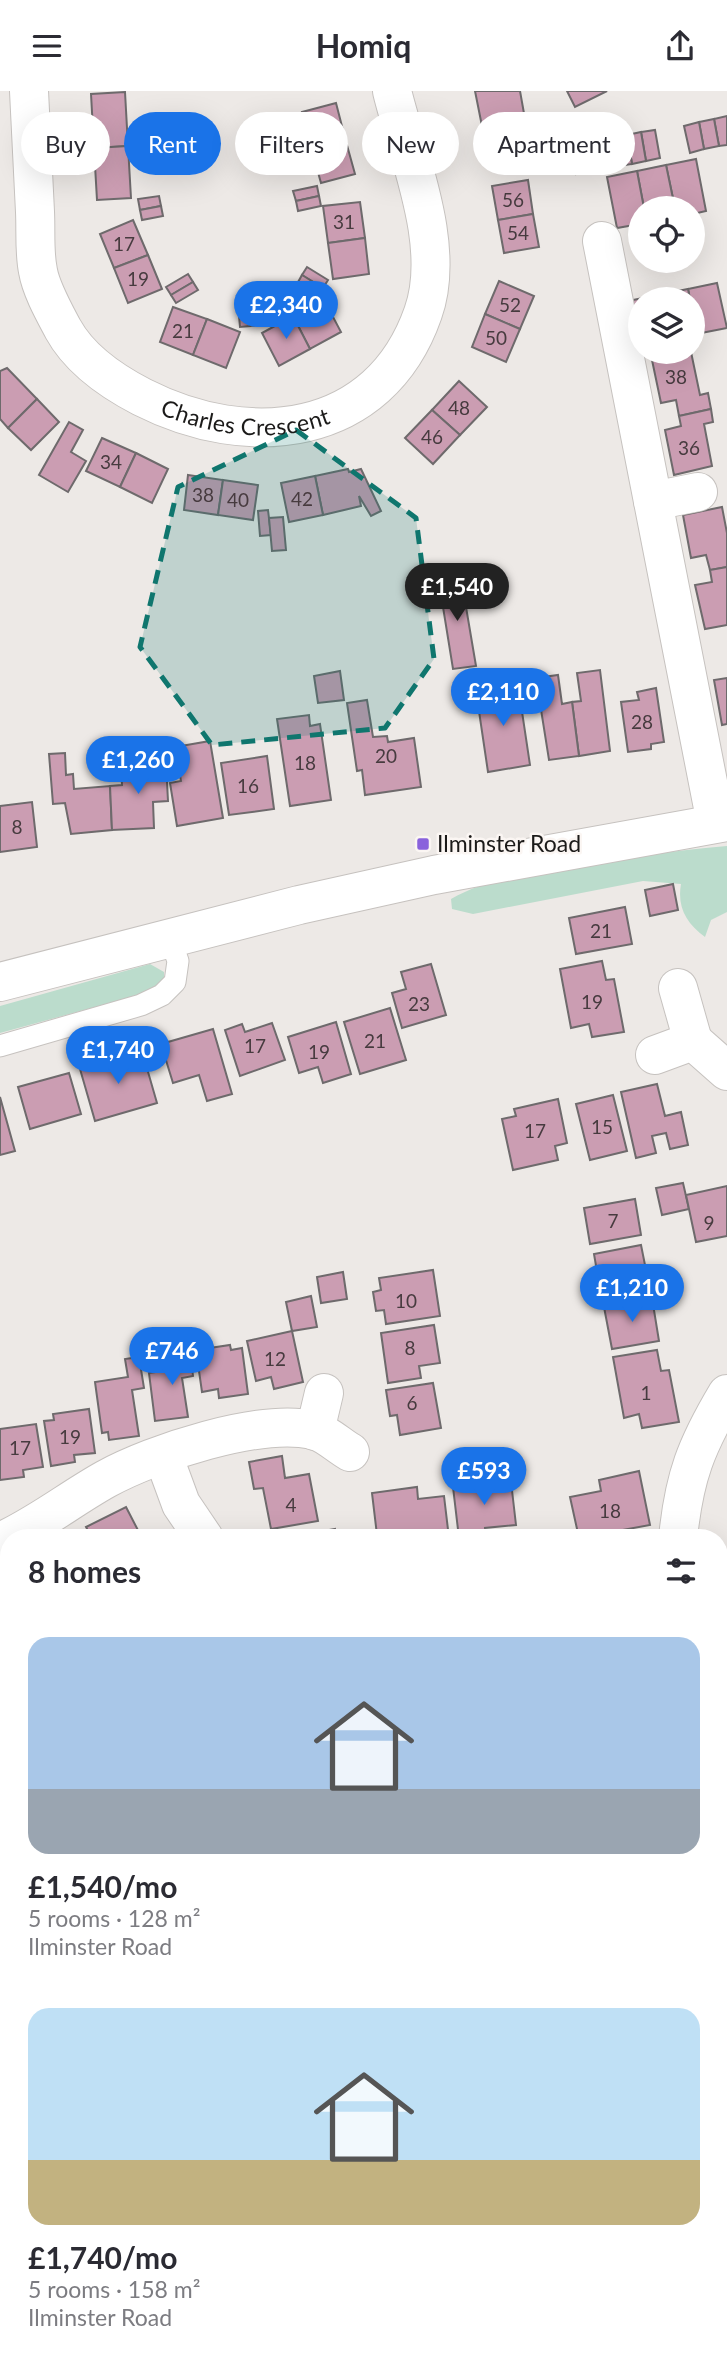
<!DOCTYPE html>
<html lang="en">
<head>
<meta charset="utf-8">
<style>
  :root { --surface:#fff; --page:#f2f2f3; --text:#2b2b33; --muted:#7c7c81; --accent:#1a73e8 }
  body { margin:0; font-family:Lato,sans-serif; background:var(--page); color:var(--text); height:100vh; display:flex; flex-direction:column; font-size:26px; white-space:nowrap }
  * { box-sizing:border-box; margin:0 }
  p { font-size:23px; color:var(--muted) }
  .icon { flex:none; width:38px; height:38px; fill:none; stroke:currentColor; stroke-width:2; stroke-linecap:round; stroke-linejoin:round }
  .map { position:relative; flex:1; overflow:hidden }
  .panel { position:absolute; left:0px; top:1438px; width:728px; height:842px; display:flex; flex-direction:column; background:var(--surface); border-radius:28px 28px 0 0; box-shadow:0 7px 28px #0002 }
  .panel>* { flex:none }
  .top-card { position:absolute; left:21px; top:21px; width:686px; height:63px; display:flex; gap:14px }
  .buttons { position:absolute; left:628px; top:105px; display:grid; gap:14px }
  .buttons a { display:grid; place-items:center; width:77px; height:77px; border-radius:50%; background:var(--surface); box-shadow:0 7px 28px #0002; font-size:35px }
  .price { position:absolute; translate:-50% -60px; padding:0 16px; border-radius:24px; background:var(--accent); color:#fff; font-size:23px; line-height:46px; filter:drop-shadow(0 2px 4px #0008) }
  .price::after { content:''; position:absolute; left:50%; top:42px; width:21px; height:16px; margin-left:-10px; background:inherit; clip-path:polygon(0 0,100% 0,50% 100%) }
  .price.selected { background:#222; color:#fff }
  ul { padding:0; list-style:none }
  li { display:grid; align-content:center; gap:14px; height:371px; padding:0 28px }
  li span { display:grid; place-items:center; height:217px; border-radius:21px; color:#555 }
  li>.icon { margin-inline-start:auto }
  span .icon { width:126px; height:126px; fill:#fffc; stroke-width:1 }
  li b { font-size:30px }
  h2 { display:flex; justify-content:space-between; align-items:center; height:84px; padding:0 28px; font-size:30px }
  .tag { padding:0 24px; border-radius:32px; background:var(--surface); box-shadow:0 7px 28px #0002; font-size:24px; line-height:63px }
  .tag.selected { background:var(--accent); color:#fff }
  header { display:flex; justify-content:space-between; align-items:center; height:91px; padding:0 28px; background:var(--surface); font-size:32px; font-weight:700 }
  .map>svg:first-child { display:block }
  .green { fill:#bbdccc }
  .building { fill:#cb9db2; stroke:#6e6a6c; stroke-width:2 }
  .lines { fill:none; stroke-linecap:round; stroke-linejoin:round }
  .service-casing { stroke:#c6c2bf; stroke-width:23 }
  .minor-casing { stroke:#c6c2bf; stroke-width:40 }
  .tertiary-casing { stroke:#c6c2bf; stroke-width:40 }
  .service { stroke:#fff; stroke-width:21 }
  .minor { stroke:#fff; stroke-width:38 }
  .tertiary { stroke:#fff; stroke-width:38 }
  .marked { fill:#0f766e; fill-opacity:0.2; stroke:#0f766e; stroke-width:5; stroke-dasharray:14 9; stroke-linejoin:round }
  .poi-dot { fill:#8962dc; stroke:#fbf6f3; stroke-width:2.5 }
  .labels { text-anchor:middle; stroke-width:5; stroke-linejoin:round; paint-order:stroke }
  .number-label { font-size:19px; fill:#473b3f }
  .street-label { font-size:23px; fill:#1b1a19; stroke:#fbf6f3 }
  .poi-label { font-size:23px; fill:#1b1a19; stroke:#fbf6f3; text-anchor:start }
</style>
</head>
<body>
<header><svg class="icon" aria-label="menu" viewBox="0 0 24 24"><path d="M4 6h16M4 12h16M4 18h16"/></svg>Homiq<svg class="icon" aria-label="share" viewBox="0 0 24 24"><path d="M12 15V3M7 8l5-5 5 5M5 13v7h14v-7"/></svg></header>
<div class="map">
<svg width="727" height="2279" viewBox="0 0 727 2279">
  <rect width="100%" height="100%" fill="#ede9e6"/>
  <!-- green -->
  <g class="green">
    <path d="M727,755V821L711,829L705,846C686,832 677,816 681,793L643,790L473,823L452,818L451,808C488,787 534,782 576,775C626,767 676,759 727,755Z"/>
    <path d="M150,873L164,881V893L139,904L0,942V915Z"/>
  </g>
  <!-- building -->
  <g class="building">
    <path d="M475,0H520L525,28L482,35Z"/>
    <path d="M567,0H607L575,16Z"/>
    <path d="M125,1L128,55L94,57L91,3Z"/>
    <path d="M336,12L345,47L311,56L302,21Z"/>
    <path d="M727,25V54L719,55L714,28Z"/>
    <path d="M525,28L531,62L489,71L482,35Z"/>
    <path d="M714,28L719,55L704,58L699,31Z"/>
    <path d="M699,31L704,58L690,62L684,35Z"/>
    <path d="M655,39L660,67L646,70L641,41Z"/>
    <path d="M641,41L646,70L632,73L627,44Z"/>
    <path d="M154,44V54L136,55L135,45Z"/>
    <path d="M627,44L632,73L618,75L613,46Z"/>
    <path d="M613,46L618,75L604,77L599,49Z"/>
    <path d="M345,47L355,83L321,92L311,56Z"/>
    <path d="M599,49L604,77L590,80L585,52Z"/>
    <path d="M585,52L590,80L576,83L571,54Z"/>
    <path d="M154,54L155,63L136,65V55Z"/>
    <path d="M128,55L131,107L97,109L94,57Z"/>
    <path d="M696,68L706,120L693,123V117H675L666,74Z"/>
    <path d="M666,74L675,117H644L637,80Z"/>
    <path d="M637,80L644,117H640V133L617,137L607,86Z"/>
    <path d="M528,89L533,123L498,129L492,95Z"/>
    <path d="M317,95L319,105L296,110L293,100Z"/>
    <path d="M159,105L161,115L140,119L138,108Z"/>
    <path d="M319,105L321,115L298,120L296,110Z"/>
    <path d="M360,111L365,147L328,152L323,115Z"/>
    <path d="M161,115L163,125L142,129L140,119Z"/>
    <path d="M533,123L539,156L504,162L498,129Z"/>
    <path d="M133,129L148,164L114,177L100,143Z"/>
    <path d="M365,147L369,183L333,188L328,152Z"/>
    <path d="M148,164L162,198L128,212L114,177Z"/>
    <path d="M307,176L328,189L323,197L302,184Z"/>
    <path d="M188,183L193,191L171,204L166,196Z"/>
    <path d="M302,184L323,197L317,206L297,193Z"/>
    <path d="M499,190L534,205L520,238L485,223Z"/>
    <path d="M193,191L198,199L176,212L171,204Z"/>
    <path d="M717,192L727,237L696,243L693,208H690L688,198Z"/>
    <path d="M688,198L690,208H659L658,204Z"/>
    <path d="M658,204L659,208H640V254L628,210Z"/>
    <path d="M324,209L341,241L310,258L293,225Z"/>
    <path d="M258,212L260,234L250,235L248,213Z"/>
    <path d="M248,213L250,235L240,236L238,214Z"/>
    <path d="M173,216L207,228L193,264L160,251Z"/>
    <path d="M485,223L520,238L506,271L472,256Z"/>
    <path d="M293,225L310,258L279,275L262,242Z"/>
    <path d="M207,228L240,241L226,277L193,264Z"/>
    <path d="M691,261L700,304L708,302L711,318L679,325L676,309L661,312L652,269Z"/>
    <path d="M7,277L37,308L8,337L0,328V280Z"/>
    <path d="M459,290L487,316L460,344L432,319Z"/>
    <path d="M37,308L59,331L31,359L8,337Z"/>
    <path d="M711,318L713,331L704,333L712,375L674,384L665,339L681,335L679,325Z"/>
    <path d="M432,319L460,344L433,373L405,347Z"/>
    <path d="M69,331L83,339L71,361L86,370L68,401L39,384Z"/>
    <path d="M102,347L136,362L120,396L86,380Z"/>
    <path d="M136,362L168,378L152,412L120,396Z"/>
    <path d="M348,378L349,381L361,378L381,420L371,425L359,405L361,415L323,424L315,385Z"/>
    <path d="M188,384L223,389L218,424L184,419Z"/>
    <path d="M315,385L323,424L289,431L281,392Z"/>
    <path d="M223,389L258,394L253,429L218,424Z"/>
    <path d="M722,416L727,442V476L710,479L706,464L691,467L683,424Z"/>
    <path d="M268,419L271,444L260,445L258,420Z"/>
    <path d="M283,426L286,459L272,460L269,427Z"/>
    <path d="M727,476V534L705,538L695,494L712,491L710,479Z"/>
    <path d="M456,482L462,516H466L476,575L453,578L438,485Z"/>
    <path d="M600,579L610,660L579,665L572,611L581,610L577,582Z"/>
    <path d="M340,580L344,609L318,612L314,585Z"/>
    <path d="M558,584L562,613L572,611L579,665L549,669L536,587Z"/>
    <path d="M727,587V633L722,634L714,589Z"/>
    <path d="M518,594L530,674L488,681L476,600Z"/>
    <path d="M656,597L664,651L651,653V658L628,661L621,611L639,609L637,601Z"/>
    <path d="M367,609L373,646L387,645L388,651L414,647L421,696L365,704L362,679L357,680L347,612Z"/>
    <path d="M309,624L310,635L320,633L331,709L290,715L277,628Z"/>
    <path d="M210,650L223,727L177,735L170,692L181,690L175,656Z"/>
    <path d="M65,662L66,684L73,683L74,698L110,695L112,739L71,743L65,712L53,713L49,663Z"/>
    <path d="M267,665L274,718L229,724L221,672Z"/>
    <path d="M166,672L168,710L153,711L154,737L112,739L110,695L122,694L121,675Z"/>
    <path d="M32,711L37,756L0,761V715Z"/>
    <path d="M673,793L678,819L650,825L645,799Z"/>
    <path d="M625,816L632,853L576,863L569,827Z"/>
    <path d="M602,870L606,889L614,888L624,941L592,946L589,933L571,937L560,878Z"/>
    <path d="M431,873L446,924L402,937L392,902L406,898L401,881Z"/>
    <path d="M390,917L406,969L360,983L344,931Z"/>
    <path d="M336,931L351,983L323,992L318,976L299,982L288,946Z"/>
    <path d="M272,932L285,969L240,985L225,939L242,933L245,941Z"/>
    <path d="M213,938L232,1003L207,1010L199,984L173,992L161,953Z"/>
    <path d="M142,960L157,1012L95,1030L80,978Z"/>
    <path d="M69,982L81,1023L30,1038L18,996Z"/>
    <path d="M657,993L665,1025L681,1021L688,1054L670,1058L666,1042L652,1045L656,1062L636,1067L621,1001Z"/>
    <path d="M613,1004L627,1060L590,1069L576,1013Z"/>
    <path d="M0,1006L15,1060L0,1064Z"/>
    <path d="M558,1008L567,1052L555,1055L558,1069L513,1079L502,1028L516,1025L514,1018Z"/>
    <path d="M683,1092L689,1118L662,1124L656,1097Z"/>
    <path d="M727,1095V1145L696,1151L686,1104Z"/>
    <path d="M635,1108L641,1144L590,1153L584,1117Z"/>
    <path d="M641,1154L648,1189L600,1198L594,1163Z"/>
    <path d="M433,1179L440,1225L386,1233L384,1219L376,1220L373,1201L381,1199L379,1187Z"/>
    <path d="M343,1181L347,1208L321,1212L317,1186Z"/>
    <path d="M311,1205L317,1236L292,1240L286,1211Z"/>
    <path d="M652,1207L659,1250L612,1258L604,1216Z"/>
    <path d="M434,1234L440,1272L419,1275L421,1287L388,1292L381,1242Z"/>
    <path d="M292,1240L303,1291L274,1298L271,1286L256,1290L247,1250Z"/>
    <path d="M189,1253L193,1285L182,1287L188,1326L155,1330L149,1282L176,1278L173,1256Z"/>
    <path d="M230,1254L231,1259L242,1257L248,1303L219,1307L218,1298L202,1301L196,1259Z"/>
    <path d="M657,1259L661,1280L669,1279L679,1331L642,1337L639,1323L624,1327L613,1266Z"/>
    <path d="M139,1266L144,1297L132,1299L139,1345L109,1349L108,1341L102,1342L95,1291L128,1286L125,1268Z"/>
    <path d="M433,1292L441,1337L400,1344L397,1324L390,1325L386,1299Z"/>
    <path d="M89,1318L95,1362L74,1364L75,1371L51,1375L44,1330L54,1329L53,1323Z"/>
    <path d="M36,1333L43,1376L23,1379L24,1386L0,1389V1338Z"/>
    <path d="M282,1365L285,1387L309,1383L318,1430L271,1438L263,1397L254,1398L249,1371Z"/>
    <path d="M639,1380L650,1434L579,1447L570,1406L601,1400L599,1389Z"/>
    <path d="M510,1382L516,1434L485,1437L486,1446L459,1447L453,1396L493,1392L492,1384Z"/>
    <path d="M417,1396L418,1408L444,1405L449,1447H402L401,1441L377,1444L372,1402Z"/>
    <path d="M126,1416L142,1447H92L86,1436Z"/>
    <path d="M335,1438L336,1447H290V1446Z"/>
    <path d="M9,1548V1592L0,1593V1549Z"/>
    <path d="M727,1568V1611L719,1612V1570Z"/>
    <path d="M1,1697H9L7,1733Z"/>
    <path d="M719,1807L721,1811L727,1809V1853L722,1854L723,1859L719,1860Z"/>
    <path d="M9,1889V1938L0,1939V1890Z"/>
    <path d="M9,2119V2157L1,2158L0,2120Z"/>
    <path d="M71,2272H119L120,2279H73Z"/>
    <path d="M191,2272H212L214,2279H192Z"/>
    <path d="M212,2272H234L235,2279H214Z"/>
    <path d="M234,2272H255L256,2279H235Z"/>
    <path d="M255,2272H288V2273L277,2275L278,2279H256Z"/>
  </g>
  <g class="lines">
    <defs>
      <g id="service">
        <path d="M0,955L141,914L162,904L175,891L178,870L170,847"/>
        <path d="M719,1766L727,1780"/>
      </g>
      <g id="minor">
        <path id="s1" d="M29,0C31,40 33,81 35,121C36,140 34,161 38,180C41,198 54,221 63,238C80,269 111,290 142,306C248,360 379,348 423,222C447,155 408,66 392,0"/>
        <path d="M602,150L716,732"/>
        <path d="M653,410L698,401"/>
        <path d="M678,897L693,950"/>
        <path d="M655,964L693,950L727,980"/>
        <path d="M315,1340L324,1302"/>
        <path d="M163,1364L181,1413L204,1447"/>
        <path d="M678,1447C684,1386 696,1355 727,1303"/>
        <path d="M0,1451C38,1434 70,1408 106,1388C153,1362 260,1327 313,1339C326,1342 339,1355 350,1361"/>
        <path d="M719,1513L727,1514"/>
        <path d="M0,1659L9,1658"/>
        <path d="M0,2008L9,2009"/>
        <path d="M719,2258L727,2260"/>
        <path d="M621,2272V2279"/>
        <path d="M470,2279L496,2272"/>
      </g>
      <path id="tertiary" d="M0,891L299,814L434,784L727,731"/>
    </defs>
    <!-- service casing -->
    <use href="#service" class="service-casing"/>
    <!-- minor casing -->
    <use href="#minor" class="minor-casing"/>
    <!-- tertiary casing -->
    <use href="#tertiary" class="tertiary-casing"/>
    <!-- service -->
    <use href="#service" class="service"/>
    <!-- minor -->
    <use href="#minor" class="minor"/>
    <!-- tertiary -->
    <use href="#tertiary" class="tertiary"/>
  </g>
  <!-- marked area -->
  <path class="marked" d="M296,339L416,427L434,568L385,637L212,654L140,556L178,396Z"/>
  <!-- markers -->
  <rect class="poi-dot" x="416" y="746" width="14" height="14" rx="3.5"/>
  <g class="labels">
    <!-- number labels -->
    <g class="number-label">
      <text x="513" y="116">56</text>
      <text x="344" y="138">31</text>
      <text x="518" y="149">54</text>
      <text x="124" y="160">17</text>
      <text x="138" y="195">19</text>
      <text x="510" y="221">52</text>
      <text x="183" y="247">21</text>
      <text x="496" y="254">50</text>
      <text x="676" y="293">38</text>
      <text x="459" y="324">48</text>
      <text x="432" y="353">46</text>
      <text x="689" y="364">36</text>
      <text x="111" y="378">34</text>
      <text x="203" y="411">38</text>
      <text x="302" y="415">42</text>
      <text x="238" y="416">40</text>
      <text x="642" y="638">28</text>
      <text x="386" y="672">20</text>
      <text x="305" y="679">18</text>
      <text x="248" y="702">16</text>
      <text x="17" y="743">8</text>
      <text x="601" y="847">21</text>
      <text x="592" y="918">19</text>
      <text x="419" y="920">23</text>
      <text x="375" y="957">21</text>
      <text x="255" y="962">17</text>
      <text x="319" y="968">19</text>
      <text x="602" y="1043">15</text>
      <text x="535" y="1047">17</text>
      <text x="613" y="1137">7</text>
      <text x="709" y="1139">9</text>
      <text x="406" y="1217">10</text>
      <text x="410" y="1264">8</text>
      <text x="275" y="1275">12</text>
      <text x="646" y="1309">1</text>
      <text x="412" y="1319">6</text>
      <text x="70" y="1353">19</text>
      <text x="20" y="1364">17</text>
      <text x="291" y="1421">4</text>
      <text x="610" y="1427">18</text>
    </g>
    <!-- street labels -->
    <g class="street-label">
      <text dy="8" stroke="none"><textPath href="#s1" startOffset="457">Charles Crescent</textPath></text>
    </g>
    <!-- poi labels -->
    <g class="poi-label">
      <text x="437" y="761">Ilminster Road</text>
    </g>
  </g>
</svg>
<div class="buttons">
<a><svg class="icon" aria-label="locate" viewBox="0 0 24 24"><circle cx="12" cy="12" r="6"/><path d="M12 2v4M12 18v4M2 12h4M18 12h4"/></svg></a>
<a><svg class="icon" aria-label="layers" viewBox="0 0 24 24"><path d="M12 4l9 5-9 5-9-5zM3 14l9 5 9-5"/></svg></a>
</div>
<b class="price" style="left:286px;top:250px">£2,340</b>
<b class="price selected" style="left:457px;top:532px">£1,540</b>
<b class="price" style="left:503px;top:637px">£2,110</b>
<b class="price" style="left:138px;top:705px">£1,260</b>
<b class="price" style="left:118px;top:995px">£1,740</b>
<b class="price" style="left:632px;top:1233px">£1,210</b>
<b class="price" style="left:172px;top:1296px">£746</b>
<b class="price" style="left:484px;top:1416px">£593</b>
<div class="top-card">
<a class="tag">Buy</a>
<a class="tag selected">Rent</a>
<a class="tag">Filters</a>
<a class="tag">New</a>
<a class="tag">Apartment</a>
</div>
<section class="panel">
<h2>8 homes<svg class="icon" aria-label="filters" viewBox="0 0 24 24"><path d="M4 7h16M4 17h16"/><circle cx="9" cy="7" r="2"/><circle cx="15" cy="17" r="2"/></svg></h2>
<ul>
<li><span style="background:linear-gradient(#a9c7e8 70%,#9aa5b1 0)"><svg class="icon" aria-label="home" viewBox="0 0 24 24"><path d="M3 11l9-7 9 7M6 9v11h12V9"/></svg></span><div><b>£1,540/mo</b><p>5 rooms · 128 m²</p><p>Ilminster Road</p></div></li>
<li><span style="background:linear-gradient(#bfe0f5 70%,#c2b280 0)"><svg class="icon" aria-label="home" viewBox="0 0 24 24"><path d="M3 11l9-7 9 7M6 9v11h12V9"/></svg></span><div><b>£1,740/mo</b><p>5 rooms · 158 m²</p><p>Ilminster Road</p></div></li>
</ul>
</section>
</div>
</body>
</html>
